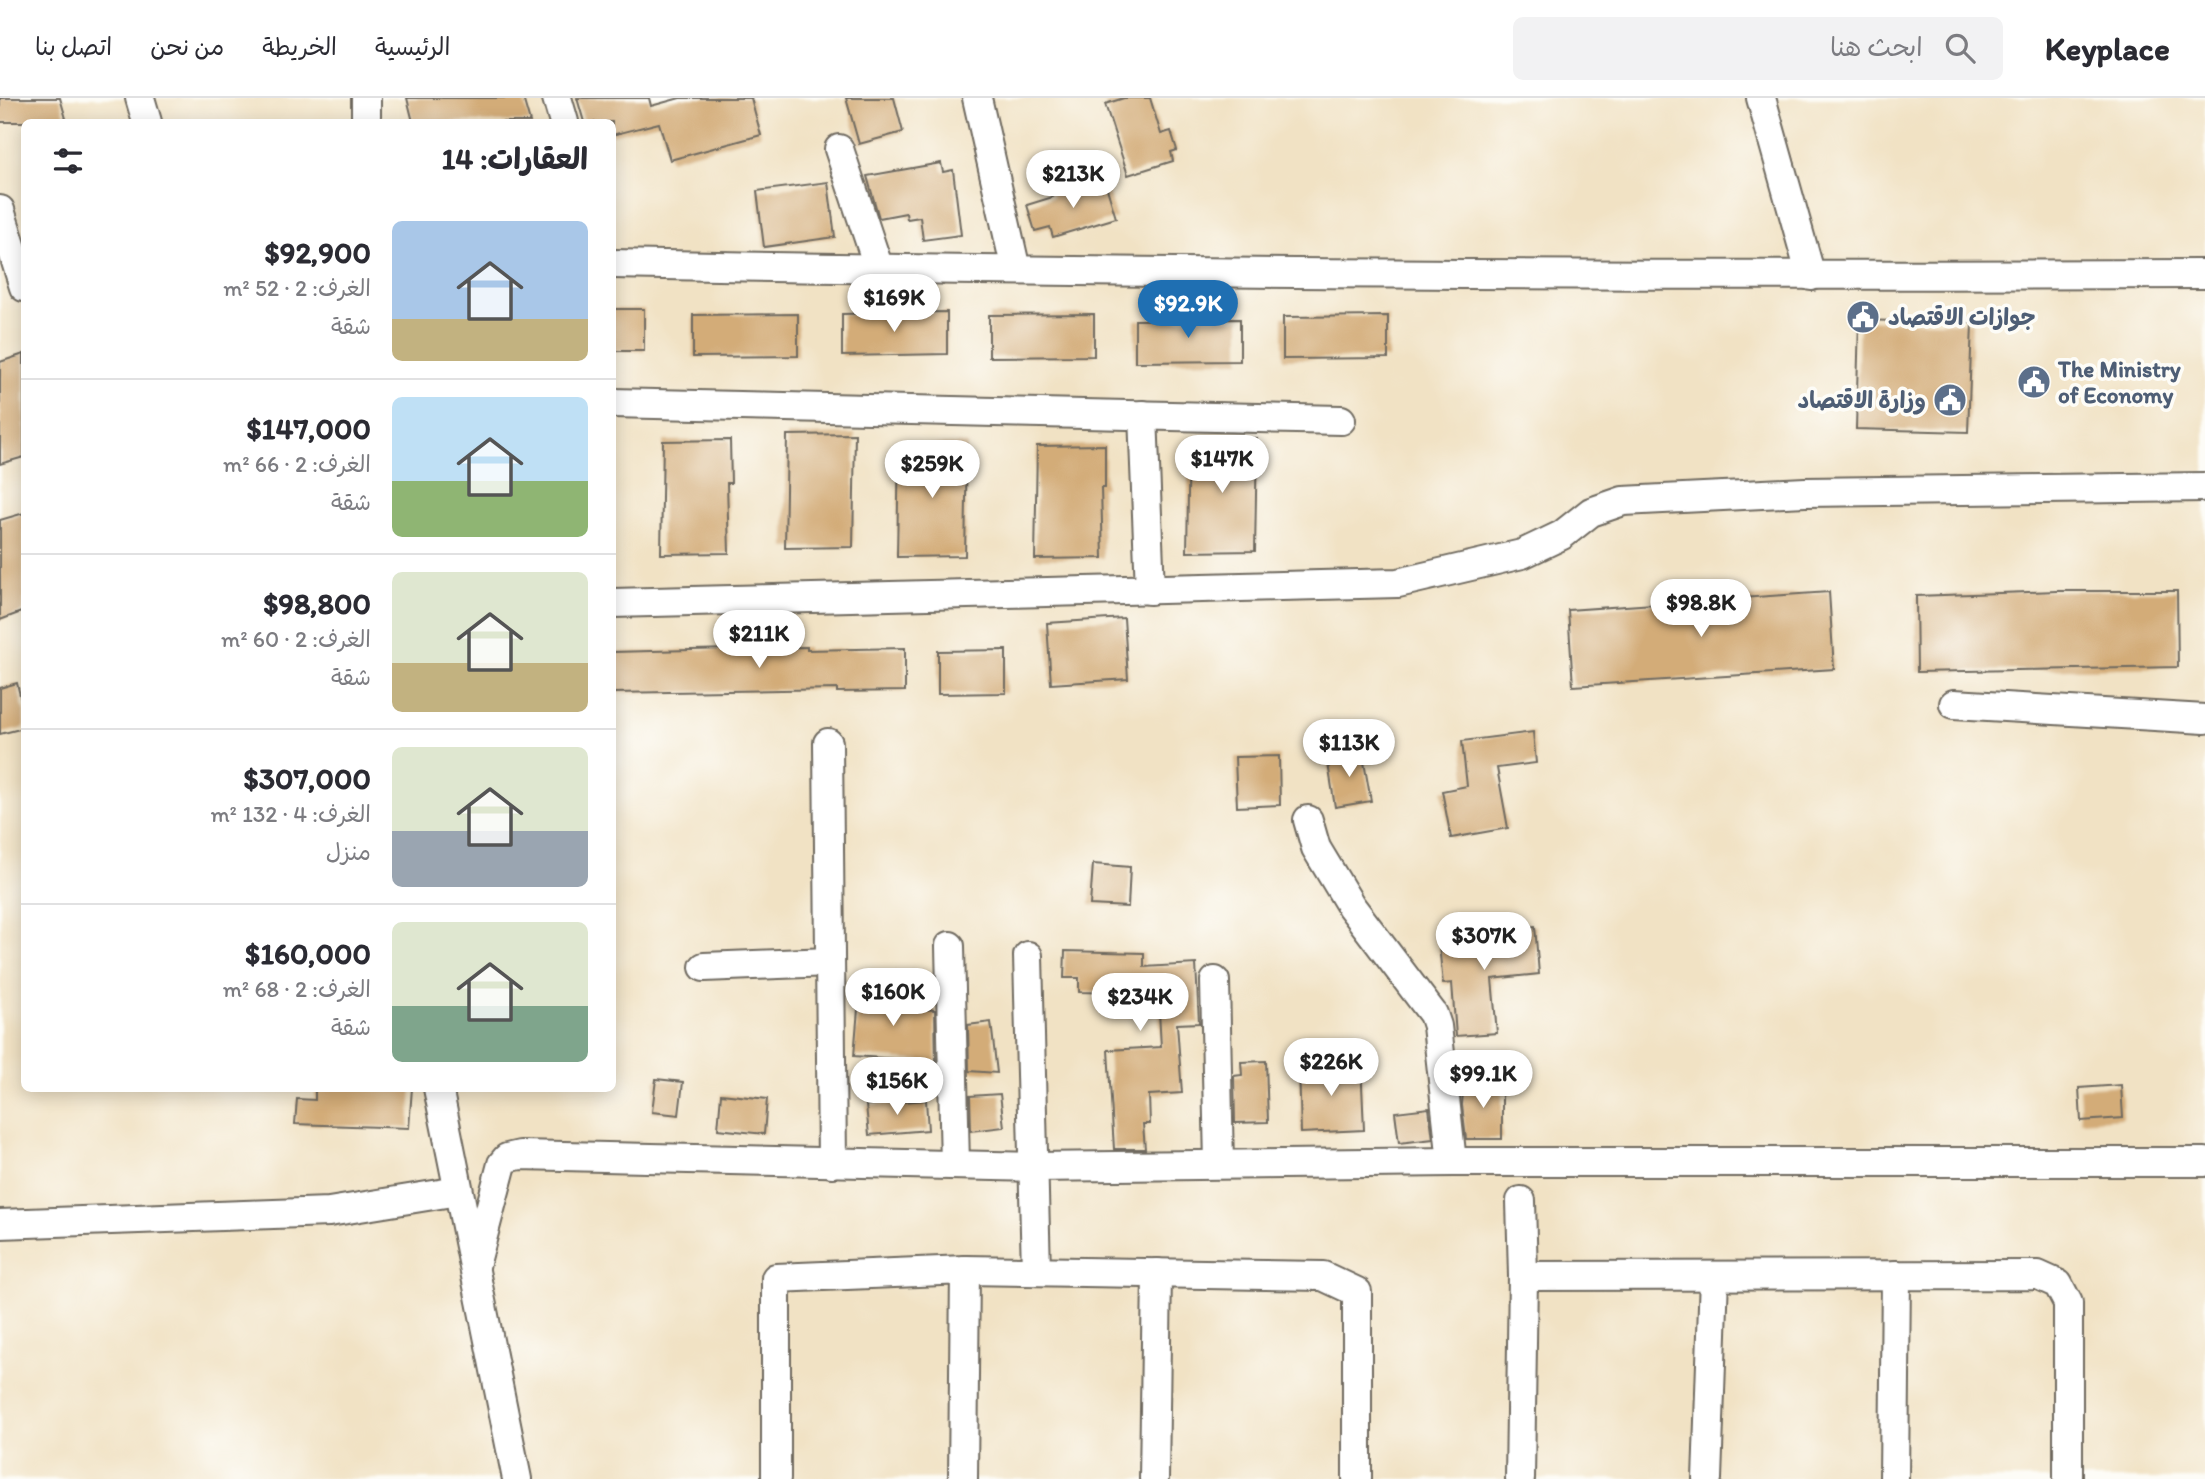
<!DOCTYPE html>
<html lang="ar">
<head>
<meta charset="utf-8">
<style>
  :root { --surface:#fff; --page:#f2f2f3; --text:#2b2b33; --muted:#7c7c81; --line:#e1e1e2; --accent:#1f6fb2 }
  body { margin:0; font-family:Itim,"Playpen Sans Arabic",sans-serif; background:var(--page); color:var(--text); direction:rtl; height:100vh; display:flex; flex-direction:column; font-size:26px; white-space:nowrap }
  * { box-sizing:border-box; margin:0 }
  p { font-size:23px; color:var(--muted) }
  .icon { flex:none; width:38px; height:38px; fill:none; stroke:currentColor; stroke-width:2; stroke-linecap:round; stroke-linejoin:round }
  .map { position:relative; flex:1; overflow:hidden; direction:ltr }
  .side { position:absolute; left:21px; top:21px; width:595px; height:973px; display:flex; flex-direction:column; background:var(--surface); border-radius:10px; box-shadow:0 4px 18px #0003; direction:rtl }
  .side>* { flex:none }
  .price { position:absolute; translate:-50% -60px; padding:0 16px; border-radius:24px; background:#fff; color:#222; font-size:23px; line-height:46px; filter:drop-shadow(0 2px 4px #0008) }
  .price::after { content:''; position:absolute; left:50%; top:42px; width:21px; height:16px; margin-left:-10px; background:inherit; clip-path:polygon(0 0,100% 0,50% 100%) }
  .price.active { background:var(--accent); color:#fff }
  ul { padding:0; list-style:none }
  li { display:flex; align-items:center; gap:21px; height:175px; padding:0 28px }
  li+li { border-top:2px solid var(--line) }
  li span { display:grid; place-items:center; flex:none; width:196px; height:140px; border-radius:10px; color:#555 }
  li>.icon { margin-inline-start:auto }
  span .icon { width:84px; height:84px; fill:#fffc; stroke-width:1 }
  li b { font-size:30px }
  h2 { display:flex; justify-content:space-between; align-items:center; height:84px; padding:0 28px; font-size:30px }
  header { display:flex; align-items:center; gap:42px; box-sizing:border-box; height:98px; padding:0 35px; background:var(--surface); border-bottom:2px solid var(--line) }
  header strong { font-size:33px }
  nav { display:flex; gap:38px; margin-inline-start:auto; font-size:24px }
  .search { width:490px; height:63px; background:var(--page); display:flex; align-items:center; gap:18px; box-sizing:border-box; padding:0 24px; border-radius:10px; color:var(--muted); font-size:26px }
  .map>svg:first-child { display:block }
  .building { fill:#d3ac78 }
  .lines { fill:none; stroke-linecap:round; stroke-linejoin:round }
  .minor-casing { stroke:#706b61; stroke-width:32 }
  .minor { stroke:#fff; stroke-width:28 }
  .labels { text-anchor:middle; stroke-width:7; stroke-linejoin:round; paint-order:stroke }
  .service-label { font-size:23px; font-weight:bold; fill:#4e5e75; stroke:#fdfcf7; text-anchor:start }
</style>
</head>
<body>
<header>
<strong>Keyplace</strong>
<div class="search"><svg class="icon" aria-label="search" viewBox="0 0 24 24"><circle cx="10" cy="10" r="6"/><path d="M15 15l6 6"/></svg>ابحث هنا</div>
<nav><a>الرئيسية</a><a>الخريطة</a><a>من نحن</a><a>اتصل بنا</a></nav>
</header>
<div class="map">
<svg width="2205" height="1381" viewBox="0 0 2205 1381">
  <rect width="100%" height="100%" fill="#fdfcf7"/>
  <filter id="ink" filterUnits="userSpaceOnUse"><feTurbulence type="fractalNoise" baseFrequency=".0143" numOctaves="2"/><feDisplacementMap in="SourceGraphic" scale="14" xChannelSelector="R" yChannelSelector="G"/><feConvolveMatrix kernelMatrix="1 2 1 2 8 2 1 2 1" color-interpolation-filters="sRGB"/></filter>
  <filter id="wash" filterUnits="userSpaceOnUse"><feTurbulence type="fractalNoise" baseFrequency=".00686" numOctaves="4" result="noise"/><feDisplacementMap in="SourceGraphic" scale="28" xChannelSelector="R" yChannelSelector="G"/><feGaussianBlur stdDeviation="1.57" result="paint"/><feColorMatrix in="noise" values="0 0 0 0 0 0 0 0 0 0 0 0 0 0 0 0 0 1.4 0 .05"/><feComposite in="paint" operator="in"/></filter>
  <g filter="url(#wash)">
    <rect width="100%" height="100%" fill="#f1e2c4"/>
    <g id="blocks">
      <!-- building -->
      <g class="building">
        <path d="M0,0H60L67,24H0Z"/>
        <path d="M407,0H523L530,24H413Z"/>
        <path d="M577,0H649L651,8L680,0H751L761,37L670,62L659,25L612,37V24H584Z"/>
        <path d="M846,0H894L903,34L859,46Z"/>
        <path d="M1124,0H1150L1161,36L1171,33L1177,52L1171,54L1173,63L1128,77L1105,6Z"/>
        <path d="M941,65L943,74L953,72L961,137L923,142L920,119L907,121L906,115L879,120L867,78Z"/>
        <path d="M828,84L835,139L764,149L757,93Z"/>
        <path d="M1105,84L1116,120L1053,139L1050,129L1035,133L1027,107L1053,99L1051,95L1075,88L1076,93Z"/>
        <rect x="612" y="211" width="32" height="42"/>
        <path d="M947,214V256L842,258V216Z"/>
        <path d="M798,216V258L693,259V217Z"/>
        <path d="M1094,216V258L989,259V217Z"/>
        <path d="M1388,218V260L1283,261V219Z"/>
        <path d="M1240,221V263L1135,264V222Z"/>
        <path d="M1859,222L1972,225L1968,334L1856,331Z"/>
        <path d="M24,256V359L0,366V264Z"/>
        <path d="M855,336L853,449L785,450L787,337Z"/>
        <path d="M1257,340L1255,453L1187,454L1189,341Z"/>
        <path d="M730,342L731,385H727L729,455L661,456L663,343Z"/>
        <path d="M967,346L965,458L897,459L899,347Z"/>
        <path d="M1105,347V390H1101L1103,460L1035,461L1037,348Z"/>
        <path d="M24,415V513L0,522V422Z"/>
        <path d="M2057,493H2177L2178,569L1917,574L1916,498Z"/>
        <path d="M1829,494L1834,571L1573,588L1568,512Z"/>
        <path d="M1124,520L1128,581L1051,586L1047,525Z"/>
        <path d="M807,549V552L905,550V593L837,594V591L612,595V554Z"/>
        <path d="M1006,552V595L938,596V553Z"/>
        <path d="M17,585L24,614V630L0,636V590Z"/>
        <path d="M1533,634L1536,665L1497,670L1508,730L1451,740L1442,693L1467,688L1462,643Z"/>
        <path d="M1362,653L1371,703L1335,709L1327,659Z"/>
        <path d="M1279,658L1280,707L1237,709L1235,659Z"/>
        <path d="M1093,766L1130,769L1128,809L1090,807Z"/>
        <path d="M1535,828L1539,876L1492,881L1497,935L1456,938L1452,885L1443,886L1438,837Z"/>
        <path d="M1065,853L1144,855V869L1196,866L1199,925L1177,926L1182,995L1149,997L1150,1026H1143L1145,1051H1114L1108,952L1161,949L1158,896L1079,894V880H1064Z"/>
        <path d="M861,876L881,878L879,908L935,912L936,971L922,970L923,963L854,958Z"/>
        <path d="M991,924L997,975L969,973L968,927Z"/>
        <path d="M1266,963L1268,1024L1235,1025L1234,978L1242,977L1241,964Z"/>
        <path d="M1361,965L1364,1032L1301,1035L1299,967Z"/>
        <path d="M656,981L683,984L679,1017L652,1014Z"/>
        <path d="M1464,983H1502V1041H1466L1462,1007Z"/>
        <path d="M2121,987L2123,1020L2081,1023L2079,990Z"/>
        <path d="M315,990H412L409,1030L295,1026L297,1001L315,1002Z"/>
        <path d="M721,996L767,1001L764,1036L718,1031Z"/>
        <path d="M1000,996L1004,1029L971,1033L970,998Z"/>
        <path d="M926,1002L928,1032L869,1037L866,1007Z"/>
        <path d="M1429,1010L1433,1041L1399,1045L1395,1014Z"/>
      </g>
    </g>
  </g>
  <g filter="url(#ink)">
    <use href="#blocks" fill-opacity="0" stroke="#706b61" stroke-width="2"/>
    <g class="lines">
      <defs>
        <g id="minor">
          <path d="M140,0L147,24"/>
          <path d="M366,0V24"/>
          <path d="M557,0L564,24"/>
          <path d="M977,0L1016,172"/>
          <path d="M1761,0L1811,178"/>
          <path d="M839,51L879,171"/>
          <path d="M0,112L24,189"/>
          <path d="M612,166C1143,177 1674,178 2205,176"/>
          <path d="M612,305L1341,322"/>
          <path d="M1143,317L1150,492"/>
          <path d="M612,505L1398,485L1522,456L1562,437L1591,414L1623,403L1805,394L2205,389"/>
          <path d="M1954,606L2205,621"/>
          <path d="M828,645L832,1065"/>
          <path d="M1308,722L1316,750L1351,808L1433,916L1437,928L1452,1064"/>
          <path d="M950,848L955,1067"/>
          <path d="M1028,858L1036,1173"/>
          <path d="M704,869L830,864"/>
          <path d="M1215,883L1219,1066"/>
          <path d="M438,990L517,1381"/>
          <path d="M1521,1103L1523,1178"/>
          <path d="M0,1126L329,1114L458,1093"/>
          <path d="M475,1168L502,1066L507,1060L520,1057L1035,1069L1452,1064H2205"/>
          <path d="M965,1172L1323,1178L1357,1194V1381"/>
          <path d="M776,1381V1180L965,1172L963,1381"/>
          <path d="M1154,1381L1157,1175"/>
          <path d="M1520,1381L1523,1178L2038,1177L2058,1186L2068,1205V1381"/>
          <path d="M1707,1381L1714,1178"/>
          <path d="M1894,1381L1896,1177"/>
        </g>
      </defs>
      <!-- minor casing -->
      <use href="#minor" class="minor-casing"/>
      <!-- minor -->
      <use href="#minor" class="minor"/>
    </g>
  </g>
  <!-- icons -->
  <defs>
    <symbol id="civic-disc" viewBox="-11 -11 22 22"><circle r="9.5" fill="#5c6f8a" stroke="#fdfcf7"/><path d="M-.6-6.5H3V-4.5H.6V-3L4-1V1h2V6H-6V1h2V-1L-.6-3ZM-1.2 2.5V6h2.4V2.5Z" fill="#fff"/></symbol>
  </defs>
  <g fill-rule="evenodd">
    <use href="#civic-disc" x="1844" y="200" width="38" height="38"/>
    <use href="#civic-disc" x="2015" y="265" width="38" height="38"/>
    <use href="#civic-disc" x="1931" y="283" width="38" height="38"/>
  </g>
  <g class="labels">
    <!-- service labels -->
    <g class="service-label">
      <text x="1888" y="227">جوازات الاقتصاد</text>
      <text x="2058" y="279">The Ministry<tspan x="2058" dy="26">of Economy</tspan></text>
      <text x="1926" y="310" text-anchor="end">وزارة الاقتصاد</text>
    </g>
  </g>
</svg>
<b class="price" style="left:1073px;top:112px">$213K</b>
<b class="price" style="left:894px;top:236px">$169K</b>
<b class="price active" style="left:1188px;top:242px">$92.9K</b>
<b class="price" style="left:1222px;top:397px">$147K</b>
<b class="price" style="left:932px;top:402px">$259K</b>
<b class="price" style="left:1701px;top:541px">$98.8K</b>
<b class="price" style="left:759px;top:572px">$211K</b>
<b class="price" style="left:1349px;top:681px">$113K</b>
<b class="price" style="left:1484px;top:874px">$307K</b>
<b class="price" style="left:893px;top:930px">$160K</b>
<b class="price" style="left:1140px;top:935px">$234K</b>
<b class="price" style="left:1331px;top:1000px">$226K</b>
<b class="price" style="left:1483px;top:1012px">$99.1K</b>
<b class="price" style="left:897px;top:1019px">$156K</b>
<section class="side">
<h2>العقارات: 14<svg class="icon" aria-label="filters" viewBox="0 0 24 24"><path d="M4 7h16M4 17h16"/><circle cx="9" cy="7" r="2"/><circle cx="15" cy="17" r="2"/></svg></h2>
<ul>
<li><span style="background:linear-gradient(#a9c7e8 70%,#c2b280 0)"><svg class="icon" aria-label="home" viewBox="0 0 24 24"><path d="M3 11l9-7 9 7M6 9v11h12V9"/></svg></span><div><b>$92,900</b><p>الغرف: 2 · 52 m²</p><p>شقة</p></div></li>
<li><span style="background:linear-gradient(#bfe0f5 60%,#8fb573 0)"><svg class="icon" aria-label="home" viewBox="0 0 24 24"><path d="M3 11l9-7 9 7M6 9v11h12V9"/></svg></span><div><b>$147,000</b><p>الغرف: 2 · 66 m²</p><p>شقة</p></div></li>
<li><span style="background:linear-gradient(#dfe7d0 65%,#c2b280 0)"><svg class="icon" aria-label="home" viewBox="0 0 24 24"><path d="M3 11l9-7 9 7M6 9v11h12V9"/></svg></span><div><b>$98,800</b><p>الغرف: 2 · 60 m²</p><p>شقة</p></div></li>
<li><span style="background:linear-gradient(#dfe7d0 60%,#9aa5b1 0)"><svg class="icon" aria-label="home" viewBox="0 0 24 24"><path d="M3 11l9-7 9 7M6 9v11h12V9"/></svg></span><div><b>$307,000</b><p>الغرف: 4 · 132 m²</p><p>منزل</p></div></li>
<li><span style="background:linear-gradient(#dfe7d0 60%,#7fa58c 0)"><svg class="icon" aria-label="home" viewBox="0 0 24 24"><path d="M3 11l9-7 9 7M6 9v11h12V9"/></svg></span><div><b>$160,000</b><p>الغرف: 2 · 68 m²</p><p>شقة</p></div></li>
</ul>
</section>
</div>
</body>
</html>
